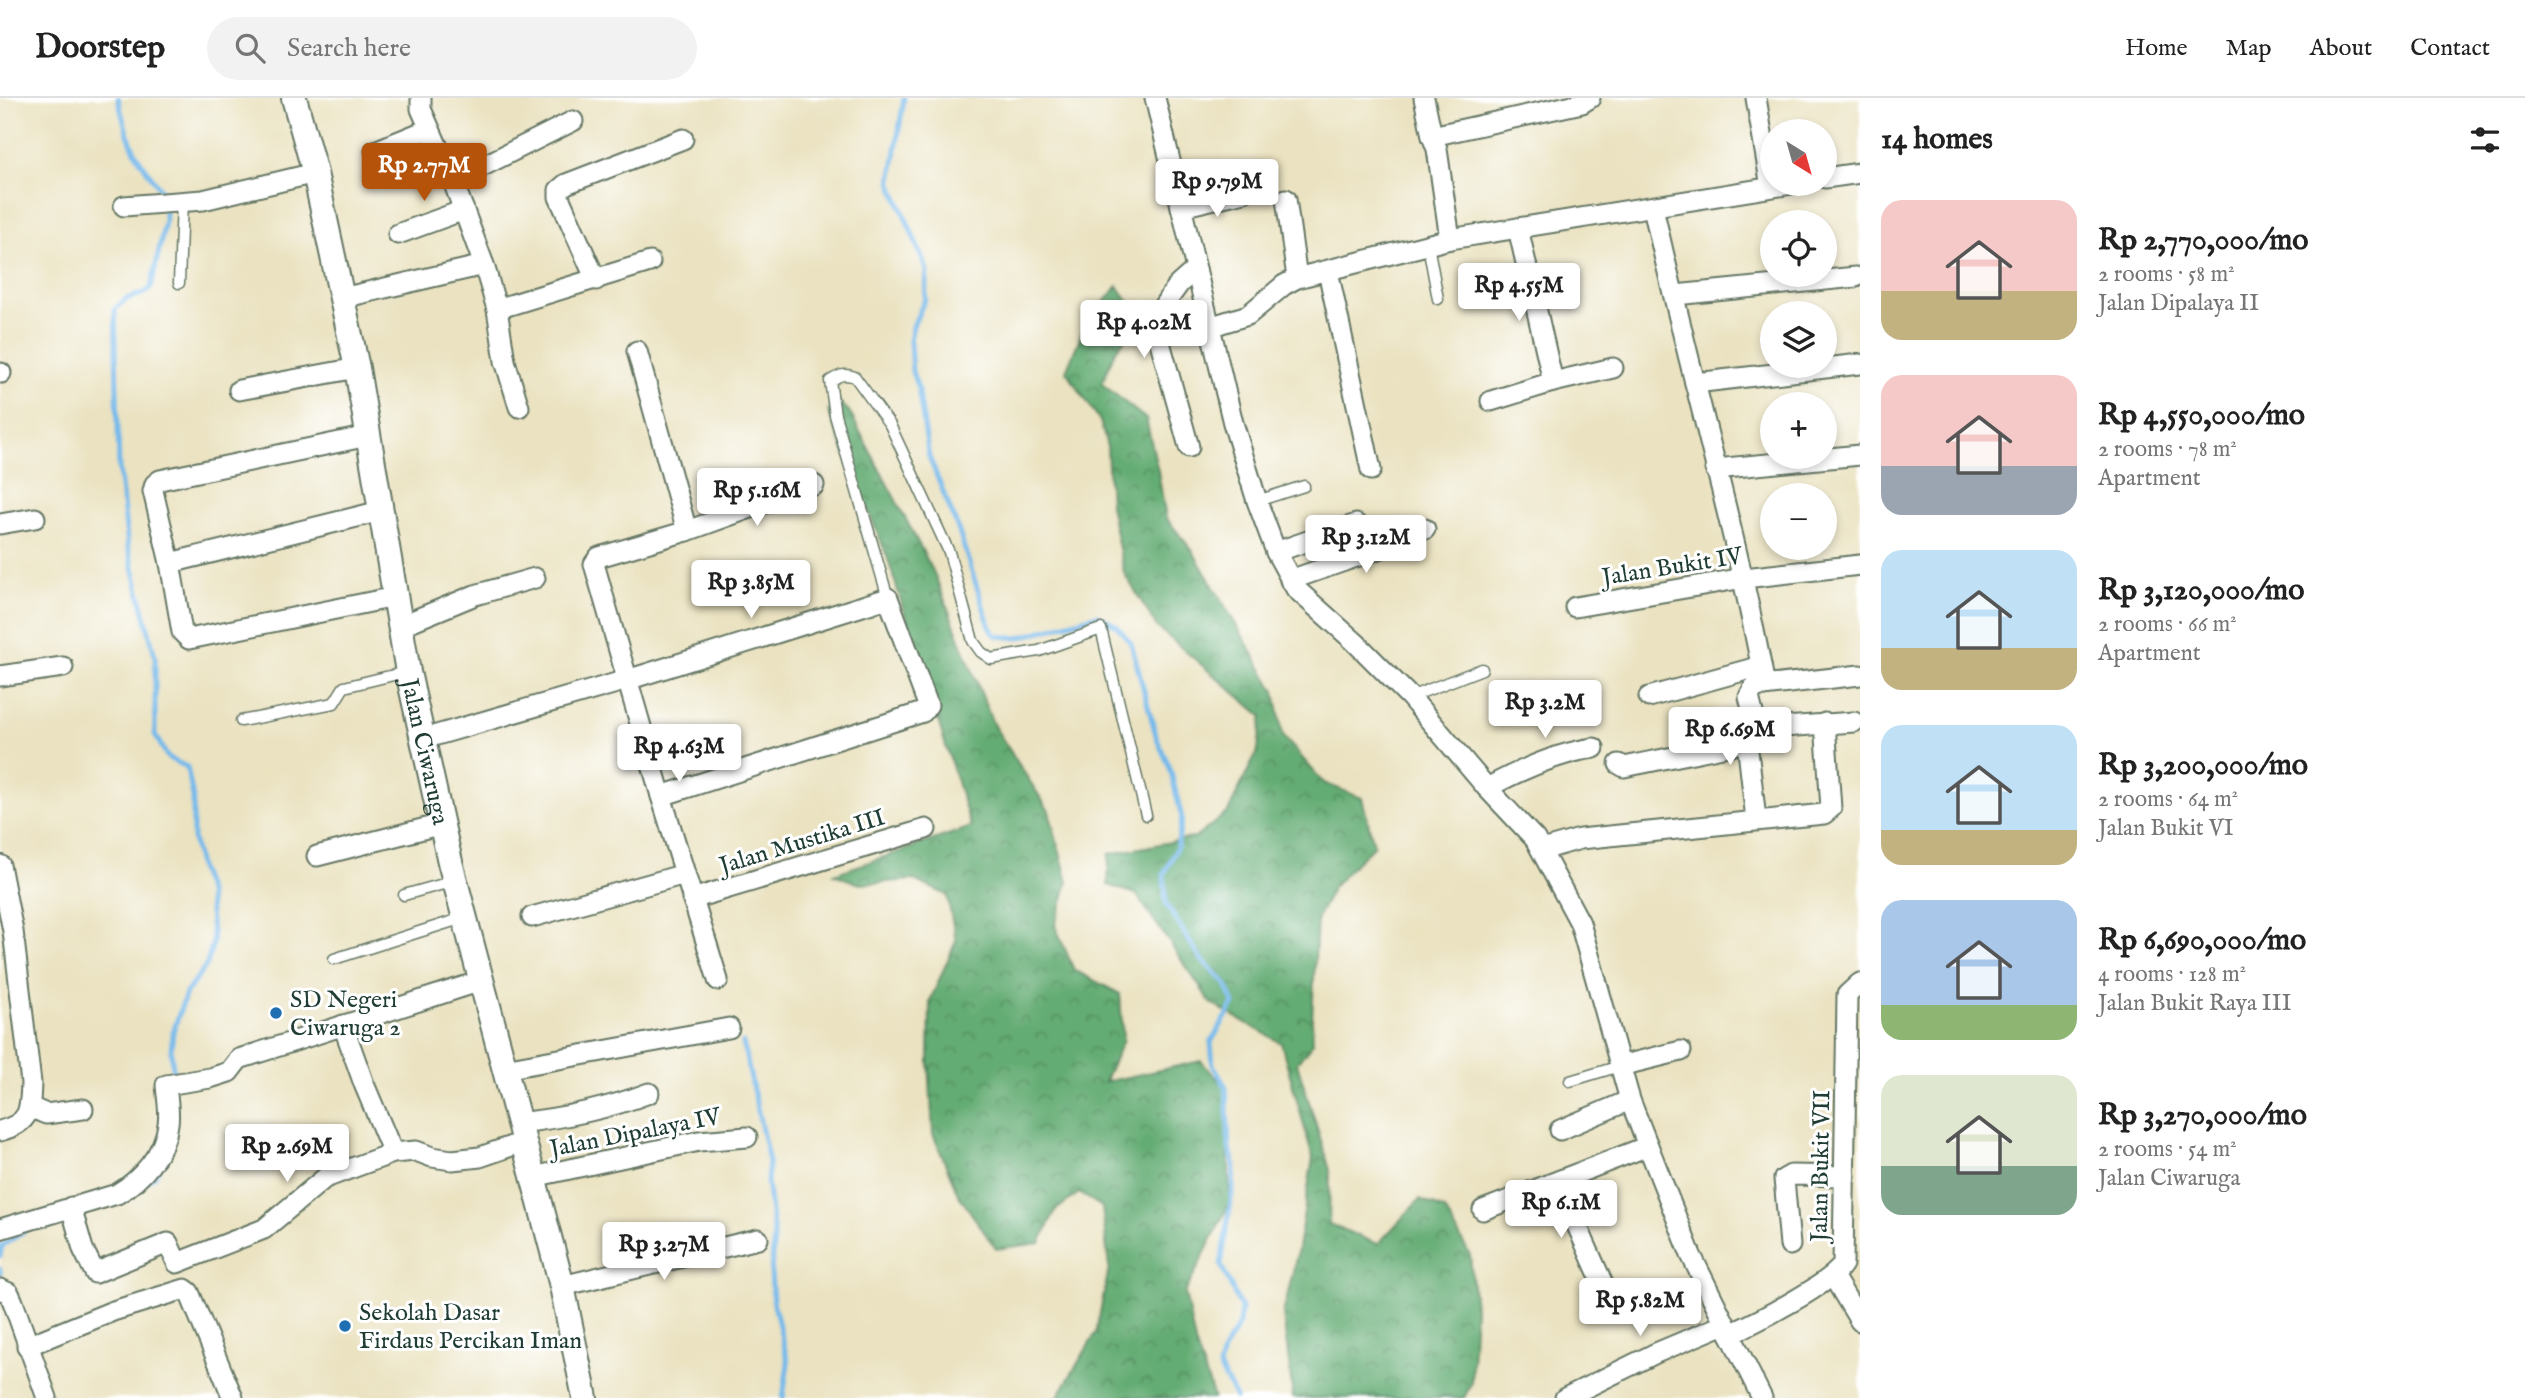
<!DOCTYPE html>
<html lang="en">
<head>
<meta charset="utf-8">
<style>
  :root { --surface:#fff; --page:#f2f2f2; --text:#222; --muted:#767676; --line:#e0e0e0; --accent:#b45309 }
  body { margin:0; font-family:"IM FELL English",serif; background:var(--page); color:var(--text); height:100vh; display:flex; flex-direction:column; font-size:26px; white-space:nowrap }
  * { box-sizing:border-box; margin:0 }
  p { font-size:23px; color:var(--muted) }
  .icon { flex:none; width:38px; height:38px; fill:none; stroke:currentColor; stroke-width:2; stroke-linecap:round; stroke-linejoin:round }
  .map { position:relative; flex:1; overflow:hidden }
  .sheet { display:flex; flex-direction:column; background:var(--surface); width:665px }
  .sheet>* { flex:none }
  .needle { width:46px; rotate:143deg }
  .controls { position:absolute; left:1760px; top:21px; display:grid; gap:14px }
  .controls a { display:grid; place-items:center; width:77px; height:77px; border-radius:50%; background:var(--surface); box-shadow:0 4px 10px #0003; font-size:35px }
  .price { position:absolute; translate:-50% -60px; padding:0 16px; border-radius:7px; background:#fff; color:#222; font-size:23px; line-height:46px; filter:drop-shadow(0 2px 4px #0008) }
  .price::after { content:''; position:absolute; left:50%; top:42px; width:21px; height:16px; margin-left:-10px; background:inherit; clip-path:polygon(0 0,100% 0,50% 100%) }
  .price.selected { background:var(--accent); color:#fff }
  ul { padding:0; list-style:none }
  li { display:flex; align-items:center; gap:21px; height:175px; padding:0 21px }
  li span { display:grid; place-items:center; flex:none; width:196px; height:140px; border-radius:21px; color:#555 }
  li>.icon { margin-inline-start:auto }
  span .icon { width:84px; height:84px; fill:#fffc; stroke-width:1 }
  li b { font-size:30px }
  h2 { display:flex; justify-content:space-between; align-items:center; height:84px; padding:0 21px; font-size:30px }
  header { display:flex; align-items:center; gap:42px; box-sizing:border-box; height:98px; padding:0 35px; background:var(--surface); border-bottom:2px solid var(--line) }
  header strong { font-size:33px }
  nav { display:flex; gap:38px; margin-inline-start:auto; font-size:24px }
  .search { width:490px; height:63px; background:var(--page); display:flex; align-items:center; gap:18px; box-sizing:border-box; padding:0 24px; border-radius:38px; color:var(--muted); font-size:26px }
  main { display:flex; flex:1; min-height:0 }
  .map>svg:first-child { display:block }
  .forest { fill:url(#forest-crowns); stroke:#427454; stroke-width:2 }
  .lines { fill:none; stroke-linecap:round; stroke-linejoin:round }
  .stream { stroke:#75b9eb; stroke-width:5 }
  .service-casing { stroke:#667765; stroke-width:13 }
  .minor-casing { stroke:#667765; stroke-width:23 }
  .tertiary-casing { stroke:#667765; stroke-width:28 }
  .service { stroke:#fff; stroke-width:10 }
  .minor { stroke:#fff; stroke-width:19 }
  .tertiary { stroke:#fff; stroke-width:24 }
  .poi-dot { fill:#1f6fb2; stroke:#fff; stroke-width:2.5 }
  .labels { text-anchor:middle; stroke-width:6; stroke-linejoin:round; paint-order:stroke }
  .street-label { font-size:24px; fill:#1f3d34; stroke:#fff }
  .poi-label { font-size:24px; fill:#1f3d34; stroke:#fff; text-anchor:start }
</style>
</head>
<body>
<header>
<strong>Doorstep</strong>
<div class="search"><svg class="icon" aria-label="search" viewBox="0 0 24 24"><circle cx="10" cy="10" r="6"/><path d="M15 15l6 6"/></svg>Search here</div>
<nav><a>Home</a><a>Map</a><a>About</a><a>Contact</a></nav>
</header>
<main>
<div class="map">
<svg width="1860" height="1300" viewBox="0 0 1860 1300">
  <defs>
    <pattern id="forest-crowns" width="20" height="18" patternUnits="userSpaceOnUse" patternTransform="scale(1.75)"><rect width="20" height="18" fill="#64ac73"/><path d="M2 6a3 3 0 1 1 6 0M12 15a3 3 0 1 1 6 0" fill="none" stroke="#528d5f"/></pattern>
  </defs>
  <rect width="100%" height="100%" fill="#fff"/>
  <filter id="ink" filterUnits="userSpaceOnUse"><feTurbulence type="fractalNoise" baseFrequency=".0143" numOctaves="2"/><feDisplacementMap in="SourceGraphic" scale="14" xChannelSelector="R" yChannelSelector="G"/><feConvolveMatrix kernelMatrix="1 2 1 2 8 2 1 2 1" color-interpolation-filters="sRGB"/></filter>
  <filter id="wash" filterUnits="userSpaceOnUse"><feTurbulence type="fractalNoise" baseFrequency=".00686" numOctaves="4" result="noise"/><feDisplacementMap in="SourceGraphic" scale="28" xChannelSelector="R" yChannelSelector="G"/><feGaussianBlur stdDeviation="1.57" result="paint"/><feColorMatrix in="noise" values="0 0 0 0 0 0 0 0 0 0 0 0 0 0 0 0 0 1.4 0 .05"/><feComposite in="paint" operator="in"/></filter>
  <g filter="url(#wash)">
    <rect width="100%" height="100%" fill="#eae2c0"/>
    <!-- forest -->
    <g class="forest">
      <path d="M1118,188L1141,221L1114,255L1102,286L1146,321L1158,373L1166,420L1192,452L1275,593L1283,638L1324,685L1362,700L1374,747L1334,787L1317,821L1312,922L1313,945L1297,965L1330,1072L1329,1126L1378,1146L1420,1101L1445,1112L1470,1157L1475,1210L1471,1286L1464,1300H1293L1283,1216L1297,1156L1313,1060L1281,945L1211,905L1136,796L1108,787L1109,756L1196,739L1228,714L1258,652L1262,618L1157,529L1124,475L1110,407L1107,349L1100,323L1066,273L1086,225Z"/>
      <path d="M839,304L849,313L934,475L994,628L1049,713L1068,784L1055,828L1074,872L1120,896L1123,942L1104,984L1201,963L1226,990L1230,1104L1185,1195L1195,1245L1214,1300H1057L1096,1235L1109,1170L1102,1109L1079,1095L1055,1113L1040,1145L996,1151L958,1096L933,1036L929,965L930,903L956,843L947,797L914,782L860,786L834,776L971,729L887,458L828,313Z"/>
    </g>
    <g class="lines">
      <!-- stream -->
      <g class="stream">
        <path d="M118,0C123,22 130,49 144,68C151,79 159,88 166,100"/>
        <path d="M904,0L891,84L927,172L925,201L913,228L910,243L912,274L918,290L929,359L957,428L987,520L992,533L997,538L1018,540L1097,517L1117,528L1131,545L1157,641L1170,670L1182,720L1177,749L1164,776L1166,806L1200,860L1226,886L1234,906L1211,944L1213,967L1226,989L1229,1050L1234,1065L1233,1089L1221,1167L1241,1210L1239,1226L1223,1253L1219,1269L1236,1300"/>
        <path d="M165,110V124L151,190L145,195L126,201L115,211L119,370L128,449L155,558V637L168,660L187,669L193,699V740L200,773L208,794L213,844L207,866L186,895L173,934L171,952L174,982"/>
        <path d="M743,945L769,1064L767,1083L774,1137L771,1174L773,1203L788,1265L783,1300"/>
        <path d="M145,1084L155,1078L159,1069"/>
        <path d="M0,1158L2,1148L29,1130"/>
        <path d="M0,1171V1175"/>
      </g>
    </g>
  </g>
  <g filter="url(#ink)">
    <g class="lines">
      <defs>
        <g id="service">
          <path d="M1428,147L1438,201"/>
          <path d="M179,185L182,103"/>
          <path d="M1257,403L1304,388"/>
          <path d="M888,500L835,317L830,283C840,277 844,275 855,279L890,327L949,454L973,543L981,554L991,561L1039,553L1101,531L1146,717"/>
          <path d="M1410,599L1482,571"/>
          <path d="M241,623L334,605L344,589L406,574"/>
          <path d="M404,797L454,783"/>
          <path d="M334,861L463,820"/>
          <path d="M1570,983L1620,968"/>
        </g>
        <g id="minor">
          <path d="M421,0V11L453,83L484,167L497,211L505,263L519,309"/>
          <path d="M1155,0L1233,325L1257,403L1276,454L1296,491L1355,544L1410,599L1487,690L1535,741L1580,825L1630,1002L1691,1157L1762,1300"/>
          <path d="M1424,0L1432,38"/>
          <path d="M1756,0L1771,89"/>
          <path d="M375,53L429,31"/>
          <path d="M1825,80L1860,75"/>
          <path d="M453,83L573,23"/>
          <path d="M1286,101L1297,180"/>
          <path d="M124,108L203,102L315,75"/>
          <path d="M1181,109L1244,94"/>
          <path d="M1653,109C1688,269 1735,427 1765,588"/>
          <path d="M398,136L464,112"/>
          <path d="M1450,141L1437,51L1432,38L1582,5L1590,0"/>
          <path d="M1328,173L1371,372"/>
          <path d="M596,182L559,99V92L566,86L683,41"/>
          <path d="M1675,197L1856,179"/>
          <path d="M342,200L484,167"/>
          <path d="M497,211L650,164"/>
          <path d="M1209,229L1248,217L1284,187L1297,180L1450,141L1792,86"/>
          <path d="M637,253L687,433"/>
          <path d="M0,275H1"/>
          <path d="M1553,284L1613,270"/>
          <path d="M1695,285L1860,266"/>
          <path d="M239,292L357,270"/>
          <path d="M1491,303L1553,284L1518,130"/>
          <path d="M368,338L160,382L155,386L153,393L170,465L182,534L189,541L395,499"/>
          <path d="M1189,349L1158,237L1164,207L1179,186L1196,171"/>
          <path d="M1715,371L1860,357"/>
          <path d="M0,426L35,420"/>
          <path d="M1276,454L1356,426"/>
          <path d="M170,465L381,413"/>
          <path d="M1290,482L1382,450L1425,431"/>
          <path d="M1575,509L1744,480L1860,467"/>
          <path d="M400,528L475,497L535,480"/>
          <path d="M0,578L63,569"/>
          <path d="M1649,599L1761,568"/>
          <path d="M1757,631L1749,599L1754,589L1860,577"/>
          <path d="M423,641L627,582L888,500L928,607L923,614L661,698"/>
          <path d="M1619,666L1624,669L1747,644"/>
          <path d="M1487,690C1520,672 1557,655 1594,650"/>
          <path d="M1756,721L1747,644L1757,631L1854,624"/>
          <path d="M1542,752L1580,741L1824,716L1831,710L1825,625"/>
          <path d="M317,758L442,726"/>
          <path d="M0,767L13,833L31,985C30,1013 30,1025 0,1033"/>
          <path d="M692,801L926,731"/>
          <path d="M532,819L685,776"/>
          <path d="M718,882L661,698L594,466L599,459L687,433L814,387"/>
          <path d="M343,927L364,986L393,1055"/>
          <path d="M1620,968L1681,953"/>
          <path d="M504,971L729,930"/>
          <path d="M30,1009L46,1016L83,1011"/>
          <path d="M518,1025C564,1020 607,1011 649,995"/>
          <path d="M1560,1032L1630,1002"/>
          <path d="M533,1079L699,1043L747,1039"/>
          <path d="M1560,1083L1571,1114L1603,1186"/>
          <path d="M71,1109L83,1151L95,1175L168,1145L177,1165L264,1131L325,1080L393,1055L416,1053L432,1059L452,1062L480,1059L523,1044"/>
          <path d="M1483,1112L1648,1048"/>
          <path d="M0,1131L117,1096C141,1082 165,1055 168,1026C170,1014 167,1000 166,987L210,980L229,974L239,961L481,883"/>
          <path d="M1790,1147L1784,1081L1791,1077L1845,1078"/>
          <path d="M1833,1178L1860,1223"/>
          <path d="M562,1188L758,1141"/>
          <path d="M0,1191L9,1195L13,1204L47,1300"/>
          <path d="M1730,1236C1754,1225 1831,1186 1843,1166L1847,897L1860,885"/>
          <path d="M27,1248L113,1213L185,1191L189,1194L233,1300"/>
          <path d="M1565,1300L1656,1255L1725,1226"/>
        </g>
        <g id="tertiary">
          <path id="s1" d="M294,0L315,75L357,270L408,574L450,764L562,1188L585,1300"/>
        </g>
      </defs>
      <!-- service casing -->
      <use href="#service" class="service-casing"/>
      <!-- minor casing -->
      <use href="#minor" class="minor-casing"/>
      <!-- tertiary casing -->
      <use href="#tertiary" class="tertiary-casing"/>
      <!-- service -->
      <use href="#service" class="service"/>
      <!-- minor -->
      <use href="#minor" class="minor"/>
      <!-- tertiary -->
      <use href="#tertiary" class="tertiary"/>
    </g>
  </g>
  <!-- markers -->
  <g class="poi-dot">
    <circle cx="276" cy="915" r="7"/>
    <circle cx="345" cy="1228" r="7"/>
  </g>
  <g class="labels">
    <!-- street labels -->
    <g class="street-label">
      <text transform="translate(1672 468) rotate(-9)" y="8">Jalan Bukit IV</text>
      <text dy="8" stroke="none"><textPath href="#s1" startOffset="667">Jalan Ciwaruga</textPath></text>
      <text transform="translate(802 743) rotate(-17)" y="8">Jalan Mustika III</text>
      <text transform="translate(635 1034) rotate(-11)" y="8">Jalan Dipalaya IV</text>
      <text transform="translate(1820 1068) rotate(-89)" y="8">Jalan Bukit VII</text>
    </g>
    <!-- poi labels -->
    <g class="poi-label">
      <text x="290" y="909">SD Negeri<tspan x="290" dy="28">Ciwaruga 2</tspan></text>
      <text x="359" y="1222">Sekolah Dasar<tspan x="359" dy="28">Firdaus Percikan Iman</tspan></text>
    </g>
  </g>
</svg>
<div class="controls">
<a><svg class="needle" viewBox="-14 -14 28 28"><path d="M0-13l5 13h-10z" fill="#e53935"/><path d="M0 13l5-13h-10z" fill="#767676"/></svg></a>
<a><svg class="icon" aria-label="locate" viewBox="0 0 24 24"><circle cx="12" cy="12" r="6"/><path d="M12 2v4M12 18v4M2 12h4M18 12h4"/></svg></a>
<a><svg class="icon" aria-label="layers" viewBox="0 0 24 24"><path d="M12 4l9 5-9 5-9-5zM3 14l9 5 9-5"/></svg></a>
<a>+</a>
<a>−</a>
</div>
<b class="price selected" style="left:424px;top:105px">Rp 2.77M</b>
<b class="price" style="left:1217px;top:121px">Rp 9.79M</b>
<b class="price" style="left:1519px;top:225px">Rp 4.55M</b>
<b class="price" style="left:1144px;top:262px">Rp 4.02M</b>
<b class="price" style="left:757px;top:430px">Rp 5.16M</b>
<b class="price" style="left:1366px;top:477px">Rp 3.12M</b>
<b class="price" style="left:751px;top:522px">Rp 3.85M</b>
<b class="price" style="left:1545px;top:642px">Rp 3.2M</b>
<b class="price" style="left:1730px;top:669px">Rp 6.69M</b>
<b class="price" style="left:679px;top:686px">Rp 4.63M</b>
<b class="price" style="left:287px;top:1086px">Rp 2.69M</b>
<b class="price" style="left:1561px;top:1142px">Rp 6.1M</b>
<b class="price" style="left:664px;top:1184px">Rp 3.27M</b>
<b class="price" style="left:1640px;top:1240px">Rp 5.82M</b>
</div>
<section class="sheet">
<h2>14 homes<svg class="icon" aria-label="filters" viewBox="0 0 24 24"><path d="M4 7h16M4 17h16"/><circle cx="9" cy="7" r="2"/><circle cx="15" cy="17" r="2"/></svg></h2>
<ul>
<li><span style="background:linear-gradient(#f6c9c9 65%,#c2b280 0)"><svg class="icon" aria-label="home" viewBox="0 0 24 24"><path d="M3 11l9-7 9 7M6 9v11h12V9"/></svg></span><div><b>Rp 2,770,000/mo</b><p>2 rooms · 58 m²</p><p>Jalan Dipalaya II</p></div></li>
<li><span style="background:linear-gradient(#f6c9c9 65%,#9aa5b1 0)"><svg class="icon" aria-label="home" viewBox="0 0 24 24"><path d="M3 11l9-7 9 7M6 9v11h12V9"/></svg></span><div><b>Rp 4,550,000/mo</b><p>2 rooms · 78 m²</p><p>Apartment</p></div></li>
<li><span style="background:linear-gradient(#bfe0f5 70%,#c2b280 0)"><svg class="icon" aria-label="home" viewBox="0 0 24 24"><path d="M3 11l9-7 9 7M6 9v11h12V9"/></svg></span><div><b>Rp 3,120,000/mo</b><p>2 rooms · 66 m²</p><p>Apartment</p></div></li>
<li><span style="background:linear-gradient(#bfe0f5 75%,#c2b280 0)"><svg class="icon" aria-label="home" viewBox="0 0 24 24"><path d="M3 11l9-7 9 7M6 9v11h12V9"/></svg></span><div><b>Rp 3,200,000/mo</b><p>2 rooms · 64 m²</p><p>Jalan Bukit VI</p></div></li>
<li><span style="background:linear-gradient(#a9c7e8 75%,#8fb573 0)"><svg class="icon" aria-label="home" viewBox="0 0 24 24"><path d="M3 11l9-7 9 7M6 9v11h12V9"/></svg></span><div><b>Rp 6,690,000/mo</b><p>4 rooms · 128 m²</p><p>Jalan Bukit Raya III</p></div></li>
<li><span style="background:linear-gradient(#dfe7d0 65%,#7fa58c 0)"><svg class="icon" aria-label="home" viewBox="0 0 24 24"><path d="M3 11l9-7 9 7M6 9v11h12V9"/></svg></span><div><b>Rp 3,270,000/mo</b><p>2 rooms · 54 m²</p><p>Jalan Ciwaruga</p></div></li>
</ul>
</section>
</main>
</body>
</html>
